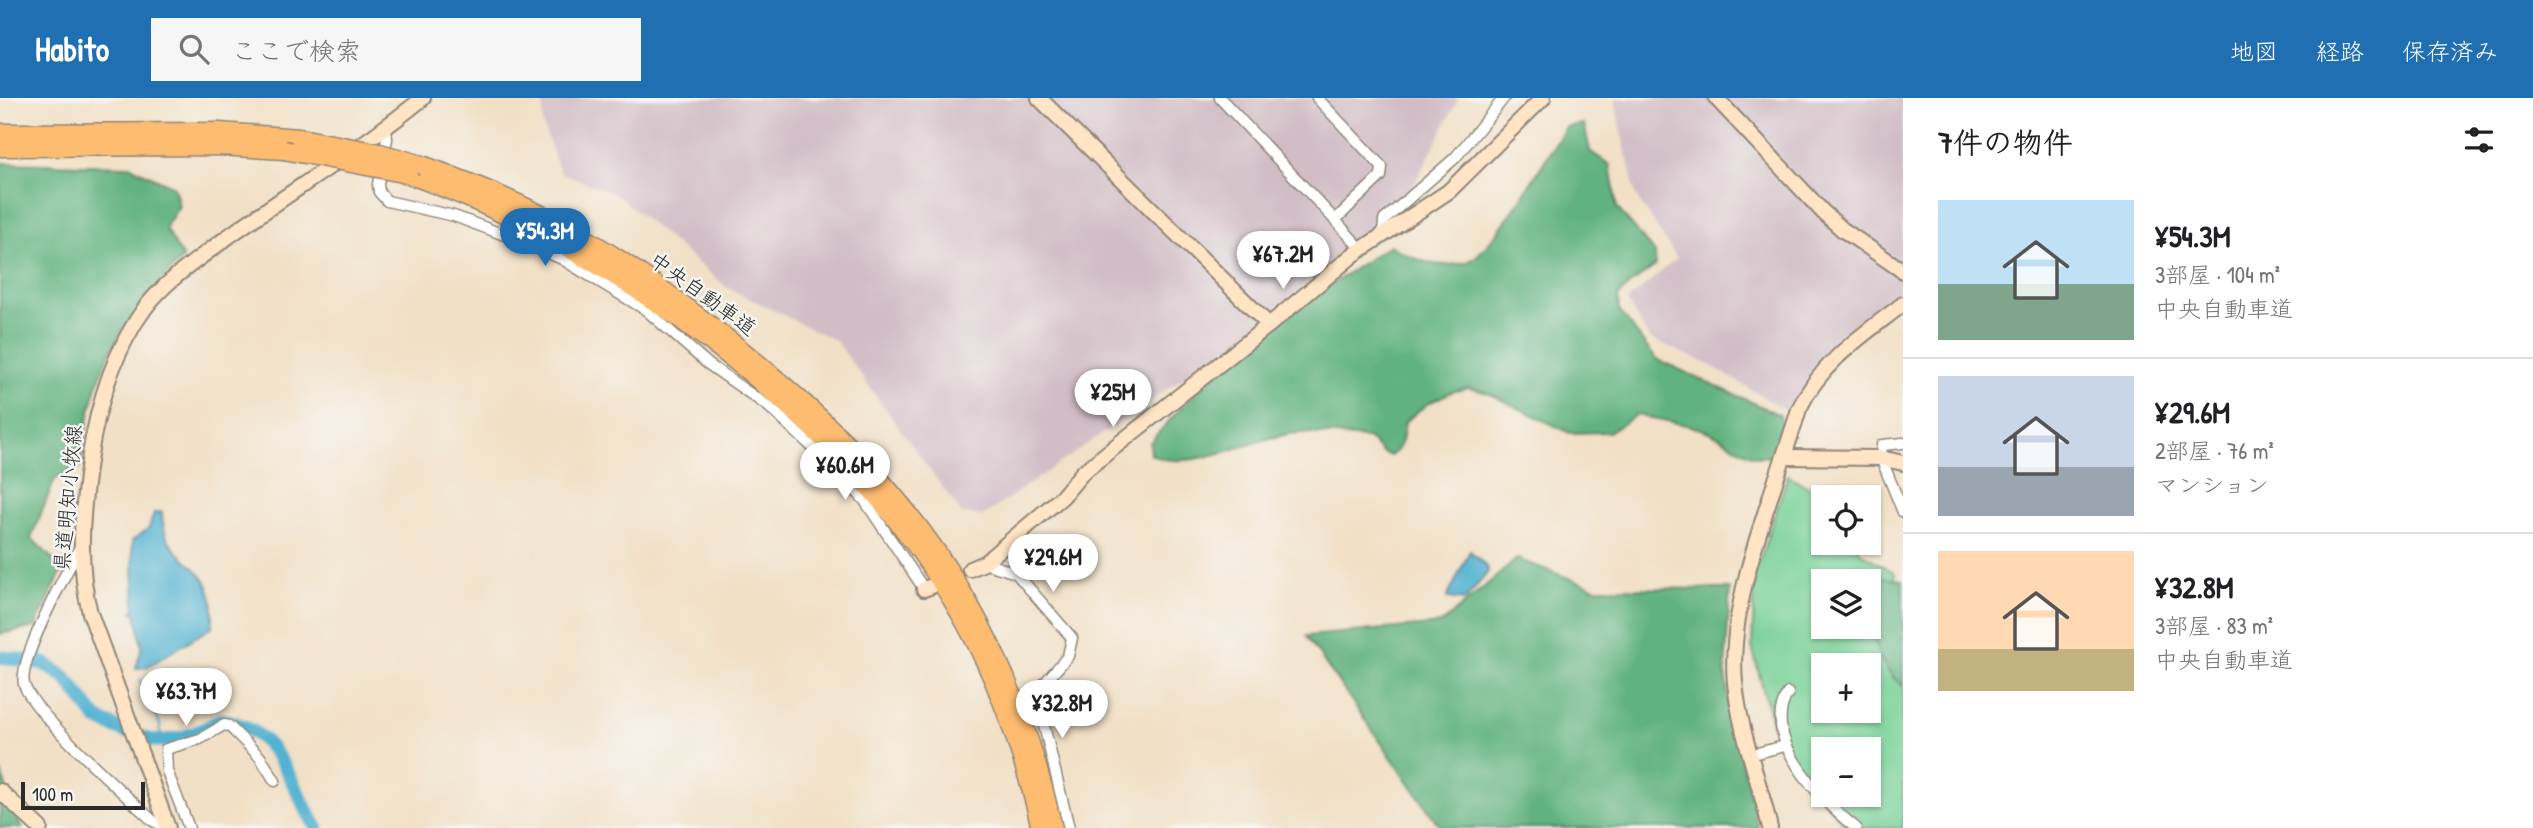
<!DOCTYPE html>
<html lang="ja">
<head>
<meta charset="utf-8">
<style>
  :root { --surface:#fff; --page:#f6f6f6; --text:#202124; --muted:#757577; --line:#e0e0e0; --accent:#1f6fb2 }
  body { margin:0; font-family:"Patrick Hand","Klee One",sans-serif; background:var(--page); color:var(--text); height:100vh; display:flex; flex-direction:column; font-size:26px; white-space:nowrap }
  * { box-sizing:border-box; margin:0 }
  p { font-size:23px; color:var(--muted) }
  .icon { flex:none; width:38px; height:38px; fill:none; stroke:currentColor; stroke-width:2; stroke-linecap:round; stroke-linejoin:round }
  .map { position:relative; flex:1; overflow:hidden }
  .side { display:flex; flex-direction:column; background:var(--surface); width:630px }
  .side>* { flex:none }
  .controls { position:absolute; left:1811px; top:387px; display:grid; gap:14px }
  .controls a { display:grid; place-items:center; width:70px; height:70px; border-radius:0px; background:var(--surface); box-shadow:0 2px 5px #0004; font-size:35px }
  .scale { position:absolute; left:21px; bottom:18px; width:124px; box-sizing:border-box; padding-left:7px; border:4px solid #2b2b2b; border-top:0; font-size:19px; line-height:24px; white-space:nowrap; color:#2b2b2b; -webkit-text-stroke:5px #f6f6f2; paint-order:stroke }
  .price { position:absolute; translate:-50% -60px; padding:0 16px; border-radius:24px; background:#fff; color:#222; font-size:23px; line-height:46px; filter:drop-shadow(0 2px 4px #0008) }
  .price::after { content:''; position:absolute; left:50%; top:42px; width:21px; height:16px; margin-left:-10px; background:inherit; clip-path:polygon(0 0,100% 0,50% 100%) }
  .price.active { background:var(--accent); color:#fff }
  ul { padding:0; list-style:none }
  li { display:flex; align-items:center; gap:21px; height:175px; padding:0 35px }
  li+li { border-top:2px solid var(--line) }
  li span { display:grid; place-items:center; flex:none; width:196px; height:140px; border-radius:0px; color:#555 }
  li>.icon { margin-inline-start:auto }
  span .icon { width:84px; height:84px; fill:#fffc; stroke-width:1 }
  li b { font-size:30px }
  h2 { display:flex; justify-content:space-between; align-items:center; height:84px; padding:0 35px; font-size:30px }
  header { display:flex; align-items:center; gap:42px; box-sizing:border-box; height:98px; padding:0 35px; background:var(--accent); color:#fff }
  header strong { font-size:33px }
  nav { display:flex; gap:38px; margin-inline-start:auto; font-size:24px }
  .search { width:490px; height:63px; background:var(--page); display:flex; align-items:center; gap:18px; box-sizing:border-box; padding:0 24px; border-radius:0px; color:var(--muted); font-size:26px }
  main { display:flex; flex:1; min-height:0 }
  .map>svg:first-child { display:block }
  .industrial { fill:#d2bdc6 }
  .green { fill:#77d096; stroke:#517e60; stroke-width:2; fill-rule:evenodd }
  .forest { fill:#61b27f; stroke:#466e55; stroke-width:2 }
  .water { fill:#52b2d1; stroke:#3e6e7e; stroke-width:2 }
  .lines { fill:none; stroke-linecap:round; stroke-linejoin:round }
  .stream { stroke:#52b2d1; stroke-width:2.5 }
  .river { stroke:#52b2d1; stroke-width:14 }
  .street-casing { stroke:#8e8678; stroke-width:13 }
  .secondary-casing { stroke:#8e8678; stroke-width:18 }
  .highway-casing { stroke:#8e8678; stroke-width:21 }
  .street { stroke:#fff; stroke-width:10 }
  .secondary { stroke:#ffe4c6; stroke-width:14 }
  .highway { stroke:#febc70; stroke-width:18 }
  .highway-bridge-casing { stroke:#8e8678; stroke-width:21; stroke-linecap:butt }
  .highway-bridge { stroke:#febc70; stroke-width:18 }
  .labels { text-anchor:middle; stroke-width:5; stroke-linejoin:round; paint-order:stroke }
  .street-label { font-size:21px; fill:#2b2b2b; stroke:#f6f6f2 }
</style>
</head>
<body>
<header>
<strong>Habito</strong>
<div class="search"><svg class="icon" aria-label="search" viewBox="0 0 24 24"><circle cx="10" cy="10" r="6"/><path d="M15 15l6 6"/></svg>ここで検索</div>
<nav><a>地図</a><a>経路</a><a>保存済み</a></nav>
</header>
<main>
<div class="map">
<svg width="1903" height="730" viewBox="0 0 1903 730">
  <rect width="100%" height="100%" fill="#f6f6f2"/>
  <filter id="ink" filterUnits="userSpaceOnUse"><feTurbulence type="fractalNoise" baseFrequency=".0143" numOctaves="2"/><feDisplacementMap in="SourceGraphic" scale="14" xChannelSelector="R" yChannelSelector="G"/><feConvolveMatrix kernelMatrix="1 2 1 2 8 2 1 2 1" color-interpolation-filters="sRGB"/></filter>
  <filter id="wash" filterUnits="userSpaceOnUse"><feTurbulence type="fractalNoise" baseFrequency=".00686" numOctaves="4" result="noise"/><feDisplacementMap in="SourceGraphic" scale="28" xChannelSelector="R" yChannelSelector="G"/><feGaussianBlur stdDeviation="1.57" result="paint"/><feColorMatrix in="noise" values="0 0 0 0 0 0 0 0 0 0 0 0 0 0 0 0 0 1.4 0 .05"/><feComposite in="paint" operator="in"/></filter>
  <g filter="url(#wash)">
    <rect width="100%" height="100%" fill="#f2e0c6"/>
    <!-- industrial -->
    <g class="industrial">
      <path d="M543,0H1459L1415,85L1398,106L1250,234L983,418L962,416L836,243L726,189L617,97L560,74L543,27Z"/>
      <path d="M1614,0H1903V199L1847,242L1792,316L1708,266L1649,240L1627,203L1677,160L1636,98Z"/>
    </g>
    <!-- green -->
    <path class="green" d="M1788,377L1825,399L1824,444L1856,445L1860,454L1895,475L1898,539L1903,544V730H1848L1786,661L1776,640L1752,549L1755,477ZM1824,483H1869V528H1824ZM1824,567H1869V612H1824ZM1824,651H1869V696H1824Z"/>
    <!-- forest -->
    <g class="forest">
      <path d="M1584,26L1590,53L1610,67L1617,110L1655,155V168L1628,188L1618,199L1619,212L1656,261L1780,317L1783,338L1775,357C1751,366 1729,342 1709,334C1687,325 1660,322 1637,317L1609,334L1570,335L1488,295L1469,290L1451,294L1427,306L1405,324C1403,338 1403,351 1390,358L1383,355L1368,340C1345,339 1321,334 1298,335C1261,336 1186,378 1151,356L1150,345C1215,264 1303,204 1390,147C1411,161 1441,173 1467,164C1492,156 1548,55 1566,29Z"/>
      <path d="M0,65L130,68L174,89L179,108L165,130L183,160C113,229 94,271 80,369L55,381L31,440L63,471L35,529L0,536Z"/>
      <path d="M1517,461L1596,490L1730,491L1725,575L1732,623L1758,730H1441L1306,538L1441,526Z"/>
      <path d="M1880,479L1903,482V588C1869,563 1869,516 1880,479Z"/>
      <path d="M0,672L19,724L23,730H0Z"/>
    </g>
    <!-- water -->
    <g class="water">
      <path d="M162,414C162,472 222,458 212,529L147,569L136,570L142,549L136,515L132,514L135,510L132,443L149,430L154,415Z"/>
      <path d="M1470,453L1488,470V474L1465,502L1447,500Z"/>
    </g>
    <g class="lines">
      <!-- stream -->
      <path class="stream" d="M140,582L160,627V643"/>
      <!-- river -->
      <g class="river">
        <path d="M0,559L43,565L65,579L97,621L126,634"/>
        <path d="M143,640C166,648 200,636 220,622C279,629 289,686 317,730"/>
      </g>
    </g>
  </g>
  <g filter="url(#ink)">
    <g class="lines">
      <defs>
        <g id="street">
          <path d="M1220,0L1335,122"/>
          <path d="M1317,0L1382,69L1381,78L1335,122L1361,151"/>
          <path d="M386,31L387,41L378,86L379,94L387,103L454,118L523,144L562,161L646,212L708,266L769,309L835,370L865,403L924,491"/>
          <path d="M1383,138L1384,122L1455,60L1504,0"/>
          <path d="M1903,345L1882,347L1881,360L1903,414"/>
          <path d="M81,447C68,472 18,561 24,586C31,614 128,699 153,723L168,730"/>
          <path d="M984,465L1016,475L1072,540L1068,558L1036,595L1069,730"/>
          <path d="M1788,595C1759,640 1823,704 1856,730"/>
          <path d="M1749,657L1785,648"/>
          <path d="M189,730L167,673L166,651L200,641L224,627L229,628L260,659L275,683"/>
        </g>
        <g id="secondary">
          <path d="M1039,0L1269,227L1353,157L1449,93L1543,0"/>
          <path d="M1716,0L1823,114L1843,132L1903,173"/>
          <path d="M1785,359L1881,360L1903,365"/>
          <path d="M970,471L984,465L1062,399L1083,374L1269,227"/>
          <path d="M924,491L932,488"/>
          <path d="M0,693L40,730"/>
          <path d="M168,730L90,515C77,466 82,413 89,363C97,309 112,255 145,210C168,180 199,161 229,138C293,92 362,50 423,0"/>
          <path d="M1770,730C1759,681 1740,635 1735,585C1727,502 1775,392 1799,311C1821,264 1863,237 1903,206"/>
        </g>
        <g id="highway">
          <path d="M0,35L219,34L300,40"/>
          <path d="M0,49L219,48L284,52"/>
          <path d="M422,67C472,85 521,105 568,131C611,154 652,184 691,213C797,293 901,385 967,503C1008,574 1035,650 1053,730"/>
          <path d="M408,76C611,148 846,319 956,508C997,577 1023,653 1041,730"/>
        </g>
      </defs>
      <!-- street casing -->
      <use href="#street" class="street-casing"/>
      <!-- secondary casing -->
      <use href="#secondary" class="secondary-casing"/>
      <!-- highway casing -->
      <use href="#highway" class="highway-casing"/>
      <!-- street -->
      <use href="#street" class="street"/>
      <!-- secondary -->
      <use href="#secondary" class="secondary"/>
      <!-- highway -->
      <use href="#highway" class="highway"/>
      <defs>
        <g id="highway-bridge">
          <path d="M300,40L380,55L422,67"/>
          <path d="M284,52L408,76"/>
        </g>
      </defs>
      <!-- highway-bridge casing -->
      <use href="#highway-bridge" class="highway-bridge-casing"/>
      <!-- highway-bridge -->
      <use href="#highway-bridge" class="highway-bridge"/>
    </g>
  </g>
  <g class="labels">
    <!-- street labels -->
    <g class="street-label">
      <text transform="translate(703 196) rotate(36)" y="7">中央自動車道</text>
      <text transform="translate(68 400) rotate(-85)" y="7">県道明知小牧線</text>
    </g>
  </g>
</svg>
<div class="controls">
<a><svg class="icon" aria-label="locate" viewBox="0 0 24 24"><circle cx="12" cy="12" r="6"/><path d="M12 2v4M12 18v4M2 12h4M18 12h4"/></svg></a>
<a><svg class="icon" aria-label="layers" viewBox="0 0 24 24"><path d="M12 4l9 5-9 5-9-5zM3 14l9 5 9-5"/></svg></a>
<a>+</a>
<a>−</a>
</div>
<div class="scale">100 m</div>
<b class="price active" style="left:545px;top:170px">¥54.3M</b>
<b class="price" style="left:1283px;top:193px">¥67.2M</b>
<b class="price" style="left:1113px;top:331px">¥25M</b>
<b class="price" style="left:845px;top:404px">¥60.6M</b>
<b class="price" style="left:1053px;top:496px">¥29.6M</b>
<b class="price" style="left:186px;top:630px">¥63.7M</b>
<b class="price" style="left:1062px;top:642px">¥32.8M</b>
</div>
<section class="side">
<h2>7件の物件<svg class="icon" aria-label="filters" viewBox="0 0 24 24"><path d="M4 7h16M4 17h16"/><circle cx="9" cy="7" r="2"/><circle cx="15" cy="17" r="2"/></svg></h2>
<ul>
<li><span style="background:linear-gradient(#bfe0f5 60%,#7fa58c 0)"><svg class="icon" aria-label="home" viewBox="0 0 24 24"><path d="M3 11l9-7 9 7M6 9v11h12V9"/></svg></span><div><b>¥54.3M</b><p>3部屋 · 104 m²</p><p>中央自動車道</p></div></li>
<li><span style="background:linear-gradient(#c9d6e8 65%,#9aa5b1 0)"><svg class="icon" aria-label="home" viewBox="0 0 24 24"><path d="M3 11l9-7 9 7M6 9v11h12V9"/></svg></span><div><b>¥29.6M</b><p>2部屋 · 76 m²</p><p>マンション</p></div></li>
<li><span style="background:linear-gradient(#ffd9b3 70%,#c2b280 0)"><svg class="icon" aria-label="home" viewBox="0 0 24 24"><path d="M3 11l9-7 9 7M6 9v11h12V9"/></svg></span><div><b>¥32.8M</b><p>3部屋 · 83 m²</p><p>中央自動車道</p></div></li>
</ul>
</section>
</main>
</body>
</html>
